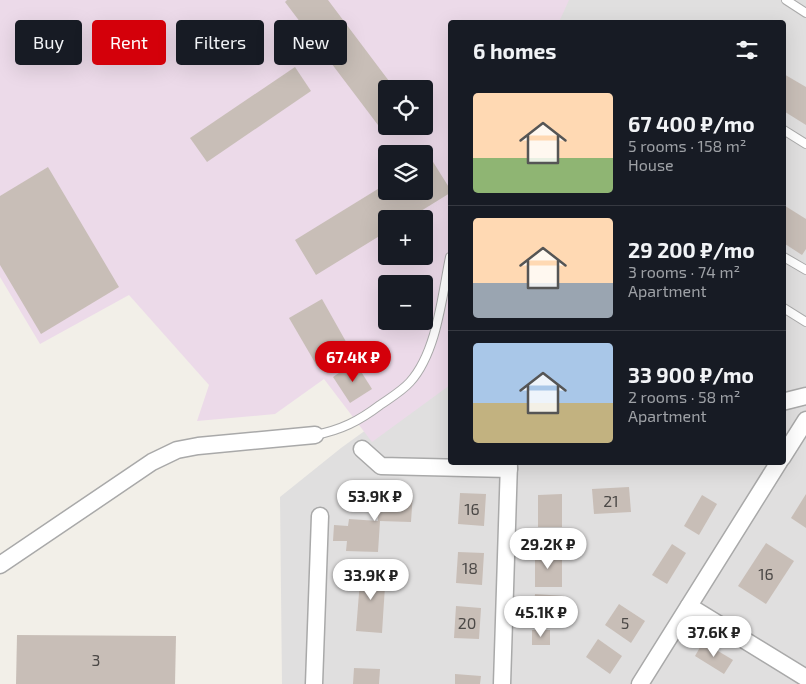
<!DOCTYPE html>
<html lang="en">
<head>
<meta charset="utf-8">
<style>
  :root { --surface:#171b24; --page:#20242c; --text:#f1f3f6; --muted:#9ea1a6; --line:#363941; --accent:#d4000a }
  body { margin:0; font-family:"Exo 2",sans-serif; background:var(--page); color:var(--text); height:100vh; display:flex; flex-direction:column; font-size:19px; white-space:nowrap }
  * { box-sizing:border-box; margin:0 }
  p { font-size:16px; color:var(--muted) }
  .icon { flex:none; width:28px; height:28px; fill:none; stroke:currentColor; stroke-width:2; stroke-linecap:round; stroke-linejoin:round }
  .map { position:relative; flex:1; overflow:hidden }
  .details { position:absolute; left:448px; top:20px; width:338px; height:445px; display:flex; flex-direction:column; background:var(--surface); border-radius:5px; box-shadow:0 5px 20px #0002 }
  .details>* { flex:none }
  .banner { position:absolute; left:15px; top:20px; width:358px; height:45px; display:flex; gap:10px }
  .controls { position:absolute; left:378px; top:80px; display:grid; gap:10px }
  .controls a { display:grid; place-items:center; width:55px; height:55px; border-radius:5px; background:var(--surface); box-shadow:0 5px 20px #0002; font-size:25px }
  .price { position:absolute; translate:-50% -42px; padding:0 11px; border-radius:18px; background:#fff; color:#222; font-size:16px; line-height:32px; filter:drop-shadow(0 1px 2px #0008) }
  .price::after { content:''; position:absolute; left:50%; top:30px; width:15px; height:11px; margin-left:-8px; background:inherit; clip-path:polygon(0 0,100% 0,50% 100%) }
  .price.active { background:var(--accent); color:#fff }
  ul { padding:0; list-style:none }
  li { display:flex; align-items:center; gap:15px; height:125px; padding:0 25px }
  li+li { border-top:1px solid var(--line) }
  li span { display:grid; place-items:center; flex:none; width:140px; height:100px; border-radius:5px; color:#555 }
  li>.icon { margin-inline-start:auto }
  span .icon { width:60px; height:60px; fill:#fffc; stroke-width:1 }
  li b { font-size:21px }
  h2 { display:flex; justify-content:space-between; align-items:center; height:60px; padding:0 25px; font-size:21px }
  .tag { padding:0 18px; border-radius:5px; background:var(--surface); box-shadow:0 5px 20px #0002; font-size:18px; line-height:45px }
  .tag.active { background:var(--accent); color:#fff }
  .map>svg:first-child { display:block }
  .residential { fill:#e0dfdf }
  .industrial { fill:#ecdae9; fill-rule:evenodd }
  .building { fill:#c8beb7 }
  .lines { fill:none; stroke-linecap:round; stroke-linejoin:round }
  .lane-casing { stroke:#a9a9a9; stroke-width:10 }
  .street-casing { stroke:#a9a9a9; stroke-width:19 }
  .lane { stroke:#fff; stroke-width:8 }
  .street { stroke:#fff; stroke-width:16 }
  .labels { text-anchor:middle; stroke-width:4.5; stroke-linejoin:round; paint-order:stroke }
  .number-label { font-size:16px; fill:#4c4947 }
</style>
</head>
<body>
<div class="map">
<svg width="806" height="684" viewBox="0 0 806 684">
  <rect width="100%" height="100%" fill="#f2efe8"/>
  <!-- residential -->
  <path class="residential" d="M544,0H806V684H282L280,497L341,448L449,370L450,215V462H782V22H533Z"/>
  <!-- industrial -->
  <path class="industrial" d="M0,0H569L559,22H450V385L372,442L324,379L275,414L197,421L209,385L129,295L40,344L0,277ZM386,89H424V126H386ZM386,154H424V191H386ZM386,219H424V256H386ZM386,284H424V321H386Z"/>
  <!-- building -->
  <g class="building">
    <path d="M287,0H328L395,89H386V125L381,129L285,2Z"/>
    <path d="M295,67L311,91L207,162L190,138Z"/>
    <path d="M782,73L806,87V125L782,110Z"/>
    <path d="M430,157L450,189V193L408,219H386V232L316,275L295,240L386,184V191H424V161Z"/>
    <path d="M48,167L119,287L41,334L0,265V196Z"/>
    <path d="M782,204L806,219V249L802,255L782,242Z"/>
    <path d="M322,299L349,347L317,366L289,318Z"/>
    <path d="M355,362L372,389L350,403L333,377Z"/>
    <path d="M629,487L631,512L594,514L592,489Z"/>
    <path d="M379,491L413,492L411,522L380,521L378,552L346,551L347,541H333L334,525L348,526L349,519L378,521Z"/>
    <path d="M460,493L486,494L484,526L458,524Z"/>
    <path d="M562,494V527H538V495Z"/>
    <path d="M806,494V528L791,518Z"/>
    <path d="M702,495L717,504L699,535L684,526Z"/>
    <path d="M766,543L794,561L766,604L738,586Z"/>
    <path d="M672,544L686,553L667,584L652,575Z"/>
    <path d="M458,552L484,553L482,585L456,583Z"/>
    <path d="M535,553L562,554V587H535Z"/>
    <path d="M361,568L386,570L382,633L356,631Z"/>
    <path d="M535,594L564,596L563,617L534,615Z"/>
    <path d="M619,604L645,621L631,643L605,625Z"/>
    <path d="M456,606L481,608L479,639L454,638Z"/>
    <rect x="532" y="630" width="18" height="15"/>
    <path d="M17,635L176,636L175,684H16Z"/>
    <path d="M598,639L622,656L610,674L586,657Z"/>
    <path d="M703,642L733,660L724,674L695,656Z"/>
    <path d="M354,668L380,669L379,684H353Z"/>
    <path d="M455,674L481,676L480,684H455Z"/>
  </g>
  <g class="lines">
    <defs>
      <g id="lane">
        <path d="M786,0L806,13"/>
        <path d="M782,129L806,144"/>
        <path d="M782,256L806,270"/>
        <path d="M782,307L806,322"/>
        <path d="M315,435C341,430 359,421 380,405C390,398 402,391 410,382C437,352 442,296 450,257"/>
      </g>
      <g id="street">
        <path d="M782,402L806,396"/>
        <path d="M362,449L381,466L509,469"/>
        <path d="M782,458L806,420"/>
        <path d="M0,565L152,462L177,450L198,446L315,435"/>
        <path d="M689,606L806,678"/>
        <path d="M314,684L320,516"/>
        <path d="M502,684L509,462"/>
        <path d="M640,684L779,462"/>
      </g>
    </defs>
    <!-- lane casing -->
    <use href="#lane" class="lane-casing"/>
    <!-- street casing -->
    <use href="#street" class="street-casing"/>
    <!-- lane -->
    <use href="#lane" class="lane"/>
    <!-- street -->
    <use href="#street" class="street"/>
  </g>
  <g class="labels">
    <!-- number labels -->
    <g class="number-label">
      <text x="611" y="507">21</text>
      <text x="472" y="515">16</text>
      <text x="470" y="574">18</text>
      <text x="766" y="580">16</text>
      <text x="467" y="629">20</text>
      <text x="625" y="629">5</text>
      <text x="96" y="666">3</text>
    </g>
  </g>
</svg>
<div class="controls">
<a><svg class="icon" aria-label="locate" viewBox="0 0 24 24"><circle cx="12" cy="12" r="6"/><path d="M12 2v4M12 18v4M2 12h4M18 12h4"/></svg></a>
<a><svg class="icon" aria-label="layers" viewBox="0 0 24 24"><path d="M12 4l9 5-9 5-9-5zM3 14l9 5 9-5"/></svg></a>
<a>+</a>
<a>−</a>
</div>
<b class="price active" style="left:353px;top:383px">67.4K ₽</b>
<b class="price" style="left:375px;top:522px">53.9K ₽</b>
<b class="price" style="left:548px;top:570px">29.2K ₽</b>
<b class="price" style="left:371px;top:601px">33.9K ₽</b>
<b class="price" style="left:541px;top:638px">45.1K ₽</b>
<b class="price" style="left:714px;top:658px">37.6K ₽</b>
<div class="banner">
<a class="tag">Buy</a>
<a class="tag active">Rent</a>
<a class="tag">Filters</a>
<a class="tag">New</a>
</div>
<section class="details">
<h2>6 homes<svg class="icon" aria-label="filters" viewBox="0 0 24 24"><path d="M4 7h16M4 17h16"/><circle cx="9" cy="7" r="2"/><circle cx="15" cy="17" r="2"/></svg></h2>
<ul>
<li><span style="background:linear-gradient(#ffd9b3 65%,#8fb573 0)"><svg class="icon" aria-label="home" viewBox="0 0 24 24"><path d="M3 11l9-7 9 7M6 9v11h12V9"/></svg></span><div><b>67 400 ₽/mo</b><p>5 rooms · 158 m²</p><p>House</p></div></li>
<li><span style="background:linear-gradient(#ffd9b3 65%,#9aa5b1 0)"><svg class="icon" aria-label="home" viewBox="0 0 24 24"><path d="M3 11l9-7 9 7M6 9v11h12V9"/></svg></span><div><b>29 200 ₽/mo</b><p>3 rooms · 74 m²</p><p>Apartment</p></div></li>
<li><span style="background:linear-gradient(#a9c7e8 60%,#c2b280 0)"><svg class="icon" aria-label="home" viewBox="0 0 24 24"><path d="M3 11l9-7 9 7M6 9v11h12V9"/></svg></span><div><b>33 900 ₽/mo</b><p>2 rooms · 58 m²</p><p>Apartment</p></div></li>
</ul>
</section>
</div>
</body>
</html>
